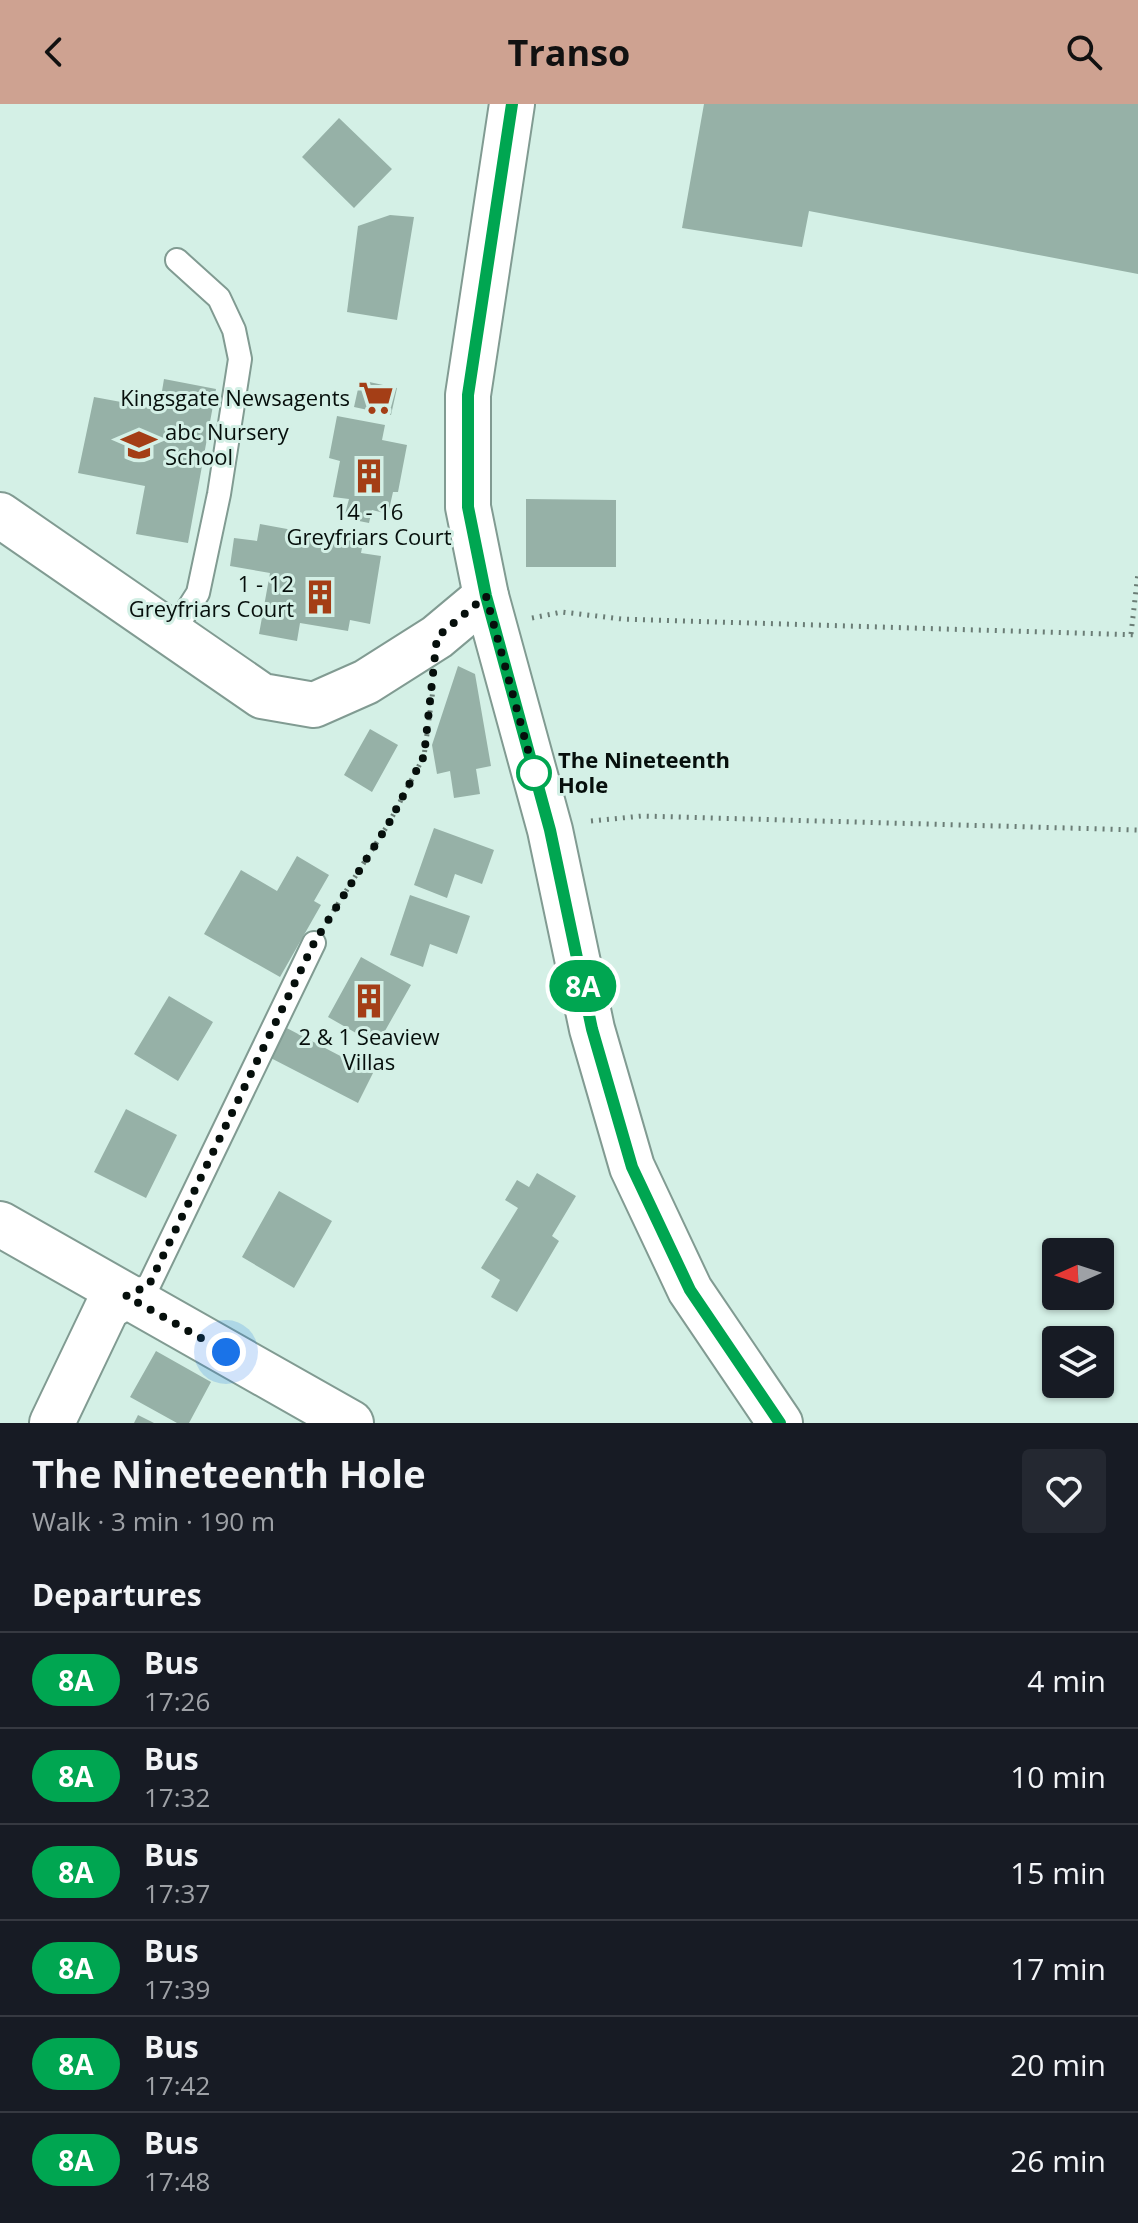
<!DOCTYPE html>
<html lang="en">
<head>
<meta charset="utf-8">
<style>
	body { margin:0; font-family:"Open Sans",sans-serif; background:#242831; color:#f1f3f6; height:100vh; display:flex; flex-direction:column; font-size:30px; white-space:nowrap }
	* { box-sizing:border-box; margin:0 }
	p { font-size:26px; color:#9ea1a6 }
	.icon { flex:none; width:44px; height:44px; fill:none; stroke:currentColor; stroke-width:2; stroke-linecap:round; stroke-linejoin:round }
	.map { position:relative; height:1319px; overflow:hidden }
	.panel { display:flex; flex-direction:column; background:#171b24; flex:1 }
	.panel>* { flex:none }
	.badge { padding:0 16px; border-radius:26px; font-size:28px; line-height:52px }
	.needle { width:52px; rotate:267deg }
	.tools { position:absolute; left:1042px; top:1134px; display:grid; gap:16px }
	.tools a { display:grid; place-items:center; width:72px; height:72px; border-radius:8px; background:#171b24; box-shadow:0 2px 6px #0004; font-size:40px }
	.you { position:absolute; width:40px; height:40px; margin:-20px; border:6px solid #fff; border-radius:50%; background:#1a73e8; box-shadow:0 0 0 12px #1a73e833 }
	.map>.badge { position:absolute; translate:-50% -50%; box-shadow:0 0 0 4px #fff }
	h2 { padding:0 32px; font-size:30px; line-height:72px }
	.round { display:grid; place-items:center; flex:none; width:84px; height:84px; border-radius:8px; background:#242831 }
	.overview { display:flex; align-items:center; justify-content:space-between; height:136px; padding:0 32px }
	h1 { font-size:38px; font-weight:700; line-height:60px }
	ul { padding:0; list-style:none }
	li { display:flex; align-items:center; gap:24px; height:96px; padding:0 32px; border-top:2px solid #363941 }
	li div { flex:1 }
	li b { display:block; font-size:30px }
	li em { font-style:normal }
	li .badge { min-width:88px; font-weight:700; text-align:center }
	header { display:flex; justify-content:space-between; align-items:center; height:104px; padding:0 32px; background:#cea291; color:#111; font-size:36px; font-weight:700 }
	.map>svg:first-child { display:block }
	.building { fill:#96b1a7 }
	.lines { fill:none; stroke-linecap:round; stroke-linejoin:round }
	.service-casing { stroke:#819b92; stroke-width:26 }
	.minor-casing { stroke:#819b92; stroke-width:48 }
	.tertiary-casing { stroke:#819b92; stroke-width:48 }
	.secondary-casing { stroke:#819b92; stroke-width:48 }
	.path { stroke:#6b7d76; stroke-width:5; stroke-dasharray:2 6; stroke-linecap:butt }
	.service { stroke:#fff; stroke-width:22 }
	.minor { stroke:#fff; stroke-width:44 }
	.tertiary { stroke:#fff; stroke-width:44 }
	.secondary { stroke:#fff; stroke-width:44 }
	.line-casing { stroke:#fff; stroke-width:18 }
	.line { stroke:#00a651; stroke-width:12 }
	.walk { stroke:#060f0c; stroke-width:8; stroke-dasharray:0 14.4 }
	.stop-dot { fill:#fff; stroke:#00a651; stroke-width:4 }
	.labels { text-anchor:middle; stroke-width:6; stroke-linejoin:round; paint-order:stroke }
	.poi-label { font-size:22px; fill:#060f0c; stroke:#d4f0e6; text-anchor:end }
	.stop-label { font-size:22px; font-weight:bold; fill:#060f0c; stroke:#d4f0e6; text-anchor:start }
</style>
</head>
<body>
<header><svg class="icon" aria-label="back" viewBox="0 0 24 24"><path d="M15 5l-7 7 7 7"/></svg>Transo<svg class="icon" aria-label="search" viewBox="0 0 24 24"><circle cx="10" cy="10" r="6"/><path d="M15 15l6 6"/></svg></header>
<div class="map">
<svg width="1138" height="1319" viewBox="0 0 1138 1319">
	<rect width="100%" height="100%" fill="#d4f0e6"/>
	<path class="building" d="M 704,0 L 1138,0 L 1138,170 L 809,107 L 802,143 L 682,124 Z
		M 339,14 L 392,65 L 354,104 L 302,53 Z
		M 390,111 L 414,113 L 397,216 L 347,208 L 358,122 Z
		M 164,275 L 216,285 L 188,439 L 136,430 L 145,382 L 78,369 L 94,293 L 159,305 Z
		M 360,276 L 397,284 L 391,311 L 354,303 Z
		M 337,312 L 385,321 L 382,336 L 407,341 L 398,388 L 393,388 L 388,410 L 372,406 L 369,419 L 344,414 L 349,395 L 333,393 L 340,357 L 329,354 Z
		M 526,395 L 616,396 L 616,463 L 526,463 Z
		M 260,420 L 363,439 L 361,449 L 381,452 L 370,520 L 350,516 L 348,527 L 300,519 L 297,537 L 259,530 L 270,469 L 230,462 L 234,434 L 257,437 Z
		M 458,562 L 475,570 L 491,662 L 476,665 L 480,690 L 454,694 L 450,667 L 437,670 L 432,641 Z
		M 370,625 L 398,641 L 372,688 L 344,671 Z
		M 434,724 L 494,746 L 482,780 L 455,770 L 447,794 L 414,781 Z
		M 297,752 L 329,771 L 314,797 L 321,801 L 280,873 L 204,830 L 241,766 L 277,787 Z
		M 410,791 L 470,812 L 457,850 L 430,840 L 423,863 L 390,851 Z
		M 361,853 L 411,881 L 377,941 L 328,913 Z
		M 169,892 L 213,918 L 178,977 L 134,950 Z
		M 279,920 L 373,969 L 358,999 L 263,950 Z
		M 126,1005 L 177,1031 L 146,1094 L 94,1068 Z
		M 537,1069 L 576,1092 L 552,1132 L 559,1137 L 517,1208 L 491,1193 L 500,1176 L 481,1164 L 518,1104 L 505,1096 L 517,1076 L 529,1083 Z
		M 279,1087 L 332,1117 L 294,1184 L 242,1153 Z
		M 156,1247 L 211,1278 L 189,1319 L 177,1319 L 130,1293 Z
		M 138,1311 L 154,1319 L 134,1319 Z"/>
	<g class="lines">
		<g class="service-casing">
			<path id="service" d="M 172,530 L 198,489 L 219,390 L 240,255 L 234,226 L 219,194 L 177,156
				M 126,1192 L 149,1181 L 314,839"/>
		</g>
		<g class="minor-casing">
			<path id="minor" d="M 0,411 L 262,592 L 314,601 L 366,578 L 437,533 L 486,492
				M 52,1319 L 107,1204 L 126,1192"/>
		</g>
		<g class="tertiary-casing">
			<path id="tertiary" d="M 0,1120 L 351,1319"/>
		</g>
		<g class="secondary-casing">
			<path id="secondary" d="M 512,0 L 468,291 L 468,403 L 486,492 L 550,726 L 592,925 L 632,1063 L 690,1186 L 780,1319"/>
		</g>
		<path class="path" d="M 532,514 L 562,508 L 622,515 L 1138,531
			M 1131,530 L 1138,469
			M 591,717 L 642,712 L 1138,726
			M 329,814 L 389,719 L 424,652 L 433,586"/>
		<use href="#service" class="service"/>
		<use href="#minor" class="minor"/>
		<use href="#tertiary" class="tertiary"/>
		<use href="#secondary" class="secondary"/>
	</g>
	<g class="lines">
		<g class="line-casing">
			<path id="line" d="M 512,0 L 468,291 L 468,403 L 486,492 L 550,726 L 592,925 L 632,1063 L 690,1186 L 780,1319"/>
		</g>
		<use href="#line" class="line"/>
		<path class="walk" d="M 226,1248 L 126,1192 L 149,1181 L 314,839 L 389,719 L 424,652 L 437,533 L 486,492 L 535,672 L 534,669"/>
	</g>
	<defs>
		<g id="supermarket-bare" transform="scale(2.76)"><path d="M-6-5.5h2.5l.6 2H6L4.5 2H-2.5L-4.4-4H-6ZM-1.5 3.2a1.3 1.3 0 1 0 .1 0ZM3 3.2a1.3 1.3 0 1 0 .1 0Z" fill="#a43e16" stroke="#d4f0e6" stroke-width="2.5" paint-order="stroke"/></g>
		<g id="school-bare" transform="scale(2.76)"><path d="M0-5L7-2L0 1L-7-2ZM-4 1L0 2.5L4 1V4Q0 6-4 4Z" fill="#a43e16" stroke="#d4f0e6" stroke-width="2.5" paint-order="stroke"/></g>
		<g id="building-bare" transform="scale(2.76)"><path d="M-4-6H4V6H1V3H-1V6H-4ZM-2.5-4.3h1.7v1.8h-1.7ZM.8-4.3h1.7v1.8H.8ZM-2.5-1h1.7V.8h-1.7ZM.8-1h1.7V.8H.8Z" fill="#a43e16" stroke="#d4f0e6" stroke-width="2.5" paint-order="stroke"/></g>
	</defs>
	<g fill-rule="evenodd">
		<use href="#supermarket-bare" x="376" y="294"/>
		<use href="#school-bare" x="139" y="341"/>
		<use href="#building-bare" x="369" y="372"/>
		<use href="#building-bare" x="320" y="493"/>
		<use href="#building-bare" x="369" y="897"/>
	</g>
	<circle class="stop-dot" cx="534" cy="669" r="16"/>
	<g class="labels">
		<g class="poi-label">
			<text x="350" y="302">Kingsgate Newsagents</text>
			<text x="165" y="336" text-anchor="start">abc Nursery<tspan x="165" dy="25">School</tspan></text>
			<text x="369" y="416" text-anchor="middle">14 - 16<tspan x="369" dy="25">Greyfriars Court</tspan></text>
			<text x="294" y="488">1 - 12<tspan x="294" dy="25">Greyfriars Court</tspan></text>
			<text x="369" y="941" text-anchor="middle">2 &amp; 1 Seaview<tspan x="369" dy="25">Villas</tspan></text>
		</g>
		<g class="stop-label">
			<text x="558" y="664">The Nineteenth<tspan x="558" dy="25">Hole</tspan></text>
		</g>
	</g>
</svg>
<div class="tools">
<a><svg class="needle" viewBox="-14 -14 28 28"><path d="M0-13l5 13h-10z" fill="#e53935"/><path d="M0 13l5-13h-10z" fill="#9ea1a6"/></svg></a>
<a><svg class="icon" aria-label="layers" viewBox="0 0 24 24"><path d="M12 4l9 5-9 5-9-5zM3 14l9 5 9-5"/></svg></a>
</div>
<div class="you" style="left:226px;top:1248px"></div>
<b class="badge" style="left:583px;top:882px;background:#00a651;color:#fff">8A</b>
</div>
<section class="panel">
<div class="overview"><div><h1>The Nineteenth Hole</h1><p>Walk · 3 min · 190 m</p></div><a class="round"><svg class="icon" aria-label="heart" viewBox="0 0 24 24"><path d="M12 20l-8-8c-3-5 5-10 8-4 3-6 11-1 8 4z"/></svg></a></div>
<h2>Departures</h2>
<ul>
<li><span class="badge" style="background:#00a651;color:#fff">8A</span><div><b>Bus</b><p>17:26</p></div><em>4 min</em></li>
<li><span class="badge" style="background:#00a651;color:#fff">8A</span><div><b>Bus</b><p>17:32</p></div><em>10 min</em></li>
<li><span class="badge" style="background:#00a651;color:#fff">8A</span><div><b>Bus</b><p>17:37</p></div><em>15 min</em></li>
<li><span class="badge" style="background:#00a651;color:#fff">8A</span><div><b>Bus</b><p>17:39</p></div><em>17 min</em></li>
<li><span class="badge" style="background:#00a651;color:#fff">8A</span><div><b>Bus</b><p>17:42</p></div><em>20 min</em></li>
<li><span class="badge" style="background:#00a651;color:#fff">8A</span><div><b>Bus</b><p>17:48</p></div><em>26 min</em></li>
</ul>
</section>
</body>
</html>
